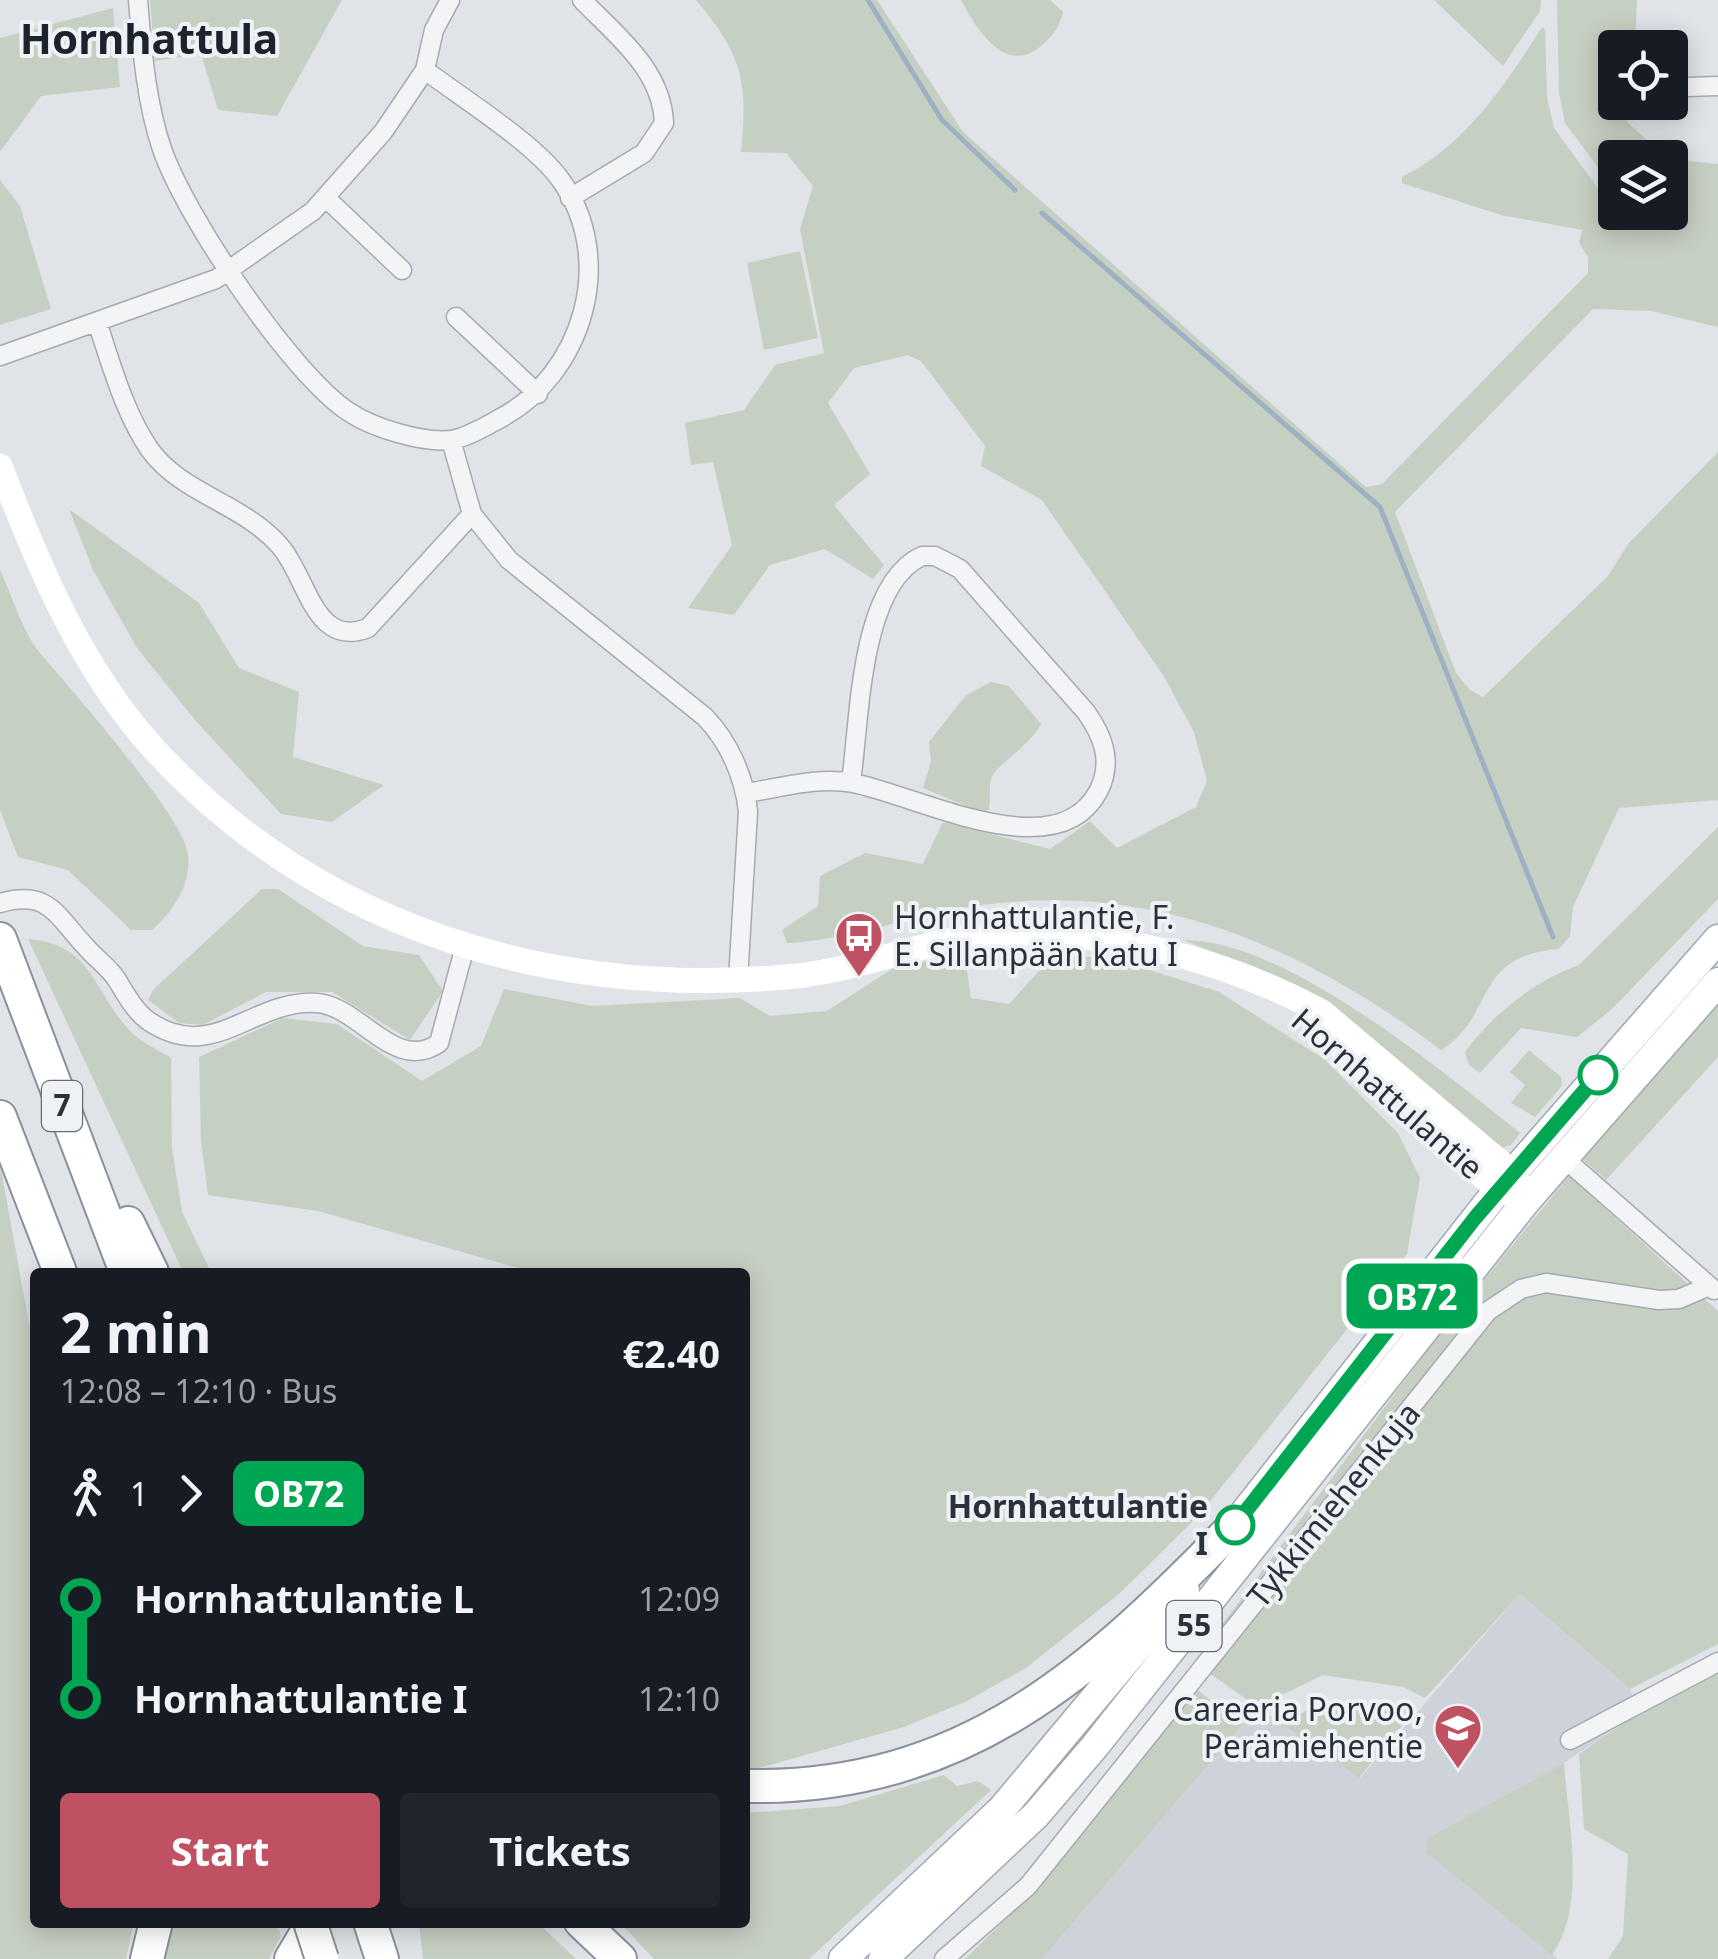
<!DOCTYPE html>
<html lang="en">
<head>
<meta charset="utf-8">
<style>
	body { margin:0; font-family:"Noto Sans",sans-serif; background:#20242c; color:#f1f3f6; height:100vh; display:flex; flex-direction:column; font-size:38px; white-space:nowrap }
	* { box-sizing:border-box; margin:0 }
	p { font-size:32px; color:#9ea1a6 }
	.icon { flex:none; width:55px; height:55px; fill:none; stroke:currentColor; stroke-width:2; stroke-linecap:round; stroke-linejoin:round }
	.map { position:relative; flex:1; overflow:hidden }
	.panel { position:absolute; left:30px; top:1268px; width:720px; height:660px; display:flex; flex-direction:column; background:#171b24; border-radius:10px; box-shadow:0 5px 25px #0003 }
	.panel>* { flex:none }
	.badge { padding:0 20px; border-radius:15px; font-size:35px; line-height:65px }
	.controls { position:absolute; left:1598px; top:30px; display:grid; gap:20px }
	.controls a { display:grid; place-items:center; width:90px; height:90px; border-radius:10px; background:#171b24; box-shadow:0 5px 25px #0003; font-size:50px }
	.map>.badge { position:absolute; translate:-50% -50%; box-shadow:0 0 0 5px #fff }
	.legs { display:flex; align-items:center; gap:15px; height:110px; padding:0 30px; font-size:32px }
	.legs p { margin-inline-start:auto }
	.head { display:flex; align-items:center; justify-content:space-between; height:170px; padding:0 30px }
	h1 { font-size:55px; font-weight:700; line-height:75px }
	.button { display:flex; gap:20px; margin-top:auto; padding:20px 30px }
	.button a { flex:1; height:115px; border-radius:10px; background:#c05163; color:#fff; font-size:40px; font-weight:700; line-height:115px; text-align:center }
	.button a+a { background:#20242c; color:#f1f3f6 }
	ul { padding:0 30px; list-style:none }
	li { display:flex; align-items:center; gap:35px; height:100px; font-size:38px }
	li i { display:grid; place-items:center; width:15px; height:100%; margin:0 12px; background:currentColor }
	li i::after { content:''; width:25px; height:25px; margin:-12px; border:8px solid; border-radius:50%; background:#171b24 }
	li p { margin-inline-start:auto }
	li:first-child i { background:linear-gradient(#0000 50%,currentColor 0) }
	li:last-child i { background:linear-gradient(currentColor 50%,#0000 0) }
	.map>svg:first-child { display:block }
	.built { fill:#ced2d9 }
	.green { fill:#c6d0c2 }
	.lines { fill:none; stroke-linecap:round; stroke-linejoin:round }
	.stream { stroke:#9eb1c4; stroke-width:5 }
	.street-casing { stroke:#a6aab1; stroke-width:21 }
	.primary-casing { stroke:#a0a8b2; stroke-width:31 }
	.highway-casing { stroke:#89919c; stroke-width:36 }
	.street { stroke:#f2f4f6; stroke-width:18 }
	.secondary { stroke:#fff; stroke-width:25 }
	.primary { stroke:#fff; stroke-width:28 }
	.highway { stroke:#fff; stroke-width:32 }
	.highway-bridge-casing { stroke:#89919c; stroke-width:36; stroke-linecap:butt }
	.highway-bridge { stroke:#fff; stroke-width:32 }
	.line-1-casing { stroke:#fff; stroke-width:22 }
	.line-1 { stroke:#00a651; stroke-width:15 }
	.stop-1-dot { fill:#fff; stroke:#00a651; stroke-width:5 }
	.labels { text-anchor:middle; stroke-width:8; stroke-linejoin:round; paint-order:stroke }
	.shield { fill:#eff2f5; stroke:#656b74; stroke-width:2.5 }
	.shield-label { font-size:30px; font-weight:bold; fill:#2a313d }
	.poi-label { font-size:32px; fill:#2a313d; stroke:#eff2f5; text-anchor:start }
	.street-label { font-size:32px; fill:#2a313d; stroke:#eff2f5 }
	.stop-label { font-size:32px; font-weight:bold; fill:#2a313d; stroke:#eff2f5; text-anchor:end }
	.district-label { font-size:42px; font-weight:bold; fill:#1c232e; stroke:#eff2f5 }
</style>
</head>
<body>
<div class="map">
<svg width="1718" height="1959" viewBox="0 0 1718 1959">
	<rect width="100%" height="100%" fill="#e0e3e7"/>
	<path class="built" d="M 1520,1594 L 1630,1689 L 1639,1712 L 1564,1763 L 1427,1840 L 1558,1959 L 1042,1959 L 1257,1707 L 1360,1778 Z"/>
	<path class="green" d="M 150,0 L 342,0 L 277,116 L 218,110 L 201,54 L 155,61 Z
		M 696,0 L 877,0 L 963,132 L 1366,487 L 1382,484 L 1588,273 L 1588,257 L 1579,243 L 1582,230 L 1501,215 L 1402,183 L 1402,177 C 1465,146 1505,85 1542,27 L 1545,29 L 1547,97 L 1554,128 L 1615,212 L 1670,212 L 1670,159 L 1718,164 L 1718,327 L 1651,311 L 1593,309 L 1395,512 L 1456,673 L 1470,690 L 1483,697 L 1608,576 L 1628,544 L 1718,452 L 1718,800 L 1619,808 L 1573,907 L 1570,936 L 1559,949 C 1471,956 1497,1016 1441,1050 C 1303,947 1157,882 981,905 C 915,913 853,940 787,943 L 782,930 L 818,906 L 820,876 L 865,853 L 923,864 L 943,822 L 1050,849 L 1090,821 L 1117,848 L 1196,807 L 1207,781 L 1194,732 L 1163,675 L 1042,500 L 981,466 L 985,446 L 921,361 L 908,355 L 854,368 L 828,403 L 870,474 L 834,505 L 884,565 L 873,579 L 825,549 L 770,565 L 734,615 L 688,608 L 732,545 L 713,462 L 691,465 L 685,423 L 744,410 L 775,365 L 824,353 L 800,229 L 813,186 L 786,153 L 741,152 C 748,81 743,56 696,0 Z
		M 961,0 L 1050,0 L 1063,12 C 1060,26 1053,36 1042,45 C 1007,77 977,31 961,0 Z
		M 1434,0 L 1541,0 L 1540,11 L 1503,66 Z
		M 1557,0 L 1637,0 L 1635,47 L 1615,48 L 1615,102 L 1629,103 L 1627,122 L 1666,157 L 1615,158 L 1615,190 L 1565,123 L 1559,93 Z
		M 113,8 L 120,87 L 41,96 L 0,152 L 0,38 Z
		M 0,180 L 20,206 L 51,309 L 0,325 Z
		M 800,251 L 818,338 L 764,350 L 747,263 Z
		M 69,509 L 199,603 L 239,668 L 299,692 L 293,757 L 384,785 L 332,822 L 281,814 L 195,720 L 137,648 L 93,570 Z
		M 0,570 C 12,595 22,631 40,653 C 70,688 179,812 187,850 C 194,881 174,911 152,930 L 131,930 L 68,870 L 18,857 L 0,810 Z
		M 991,682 L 1009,686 L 1041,724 C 1028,748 996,765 992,777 C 988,786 991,798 989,809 L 983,813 L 923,788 L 931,761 L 929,742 L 966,695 Z
		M 1718,827 L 1718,899 L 1612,1009 L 1577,1037 L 1521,1028 L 1480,1073 L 1469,1065 L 1465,1052 C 1493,1014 1534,981 1579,965 Z
		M 262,889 L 278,889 L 363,946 L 419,955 L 443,991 L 410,1040 L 332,992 L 266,992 L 203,1025 L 179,1023 L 148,1000 L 153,990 Z
		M 28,939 C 94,944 93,993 132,1033 C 142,1043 159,1050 171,1058 L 172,1148 L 182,1212 L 211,1272 L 183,1272 Z
		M 1184,940 C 1286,940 1441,1070 1520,1133 L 1511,1145 L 1500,1148 L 1276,978 Z
		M 948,956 L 966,964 L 971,998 L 1009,1004 L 1039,971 L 1067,957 L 1109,957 L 1219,992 L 1324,1059 L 1398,1133 L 1420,1178 L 1407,1254 L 1199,1515 L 1120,1593 L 1026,1668 L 967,1701 L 904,1727 L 745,1772 L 745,1272 L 532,1272 L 318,1211 L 208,1195 L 201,1140 L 199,1057 L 283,1018 L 337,1024 L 422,1081 L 481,1046 L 504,989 L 592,1006 L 740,998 L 770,1016 L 827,1011 L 892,969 Z
		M 1718,1005 L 1718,1057 L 1606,1180 L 1581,1158 Z
		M 1529,1050 L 1561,1077 L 1562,1086 L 1535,1117 L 1511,1103 L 1525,1085 L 1510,1072 Z
		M 0,1164 L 35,1357 L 35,1922 L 134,1923 L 126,1959 L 0,1959 Z
		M 1569,1176 L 1718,1311 L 1718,1644 L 1630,1689 L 1520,1594 L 1425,1698 L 1403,1687 L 1323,1675 L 1257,1707 L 1194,1662 L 1435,1340 Z
		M 1718,1673 L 1718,1959 L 1608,1959 L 1623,1936 L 1628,1854 L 1584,1829 L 1579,1754 L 1639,1712 Z
		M 1194,1687 L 1242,1725 L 1042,1959 L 965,1959 L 1024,1901 Z
		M 1395,1704 L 1415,1710 L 1359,1778 L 1279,1722 L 1321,1705 Z
		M 1564,1763 C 1568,1821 1587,1906 1552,1955 L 1426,1852 L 1427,1839 Z
		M 944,1775 L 957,1786 L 978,1781 L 991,1790 L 809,1959 L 654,1959 L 620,1923 L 745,1922 L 745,1813 L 840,1806 Z
		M 167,1923 L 276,1923 L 281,1936 L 269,1959 L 160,1959 Z
		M 419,1923 L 538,1923 L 576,1959 L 423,1959 Z"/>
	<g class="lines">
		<path class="stream" d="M 868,0 L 942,120 L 1015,190
			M 1042,213 L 1380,507 L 1553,937"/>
		<g class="street-casing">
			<path id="street" d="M 138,0 C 142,49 146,102 162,149 C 185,216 291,374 349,412 C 373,428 422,443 451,440 C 466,438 486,426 499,419 C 583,375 618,259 560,179 C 534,143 462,98 425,70
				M 1687,87 L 1718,86
				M 326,198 L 402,270
				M 570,198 L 644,153 L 664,123 C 662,70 617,36 582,0
				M 456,317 L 538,394
				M 97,322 C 112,366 124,412 150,450 C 182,494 244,504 280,546 C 308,578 314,649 368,628 L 472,514
				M 0,356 L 216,279 L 313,211 L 383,132 L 425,70 L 434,30 L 450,0
				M 451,440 L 472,514 L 509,560 L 705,717 C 729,742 744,776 748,811 L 738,980
				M 746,793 C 779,788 820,776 853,783 C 919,796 1058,871 1099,790 C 1113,761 1103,736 1086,712 L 960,569 L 935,556 L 922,556 C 859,585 860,721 851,782
				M 0,903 C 50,889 56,916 86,947 C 96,959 109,967 117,980 C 127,996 135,1012 150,1022 C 214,1064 252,999 317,1003 C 360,1006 395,1074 439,1043 L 465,946
				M 1573,1166 L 1714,1290
				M 1570,1740 L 1718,1662
				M 944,1959 L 1028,1886 L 1488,1311 L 1521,1289 L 1546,1283 L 1659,1300 L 1679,1299 L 1709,1286"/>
		</g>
		<g class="primary-casing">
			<path id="primary" d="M 1223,1540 L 1498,1190 L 1718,939
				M 843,1959 L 1002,1809 L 1185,1590
				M 883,1959 L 1036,1815 L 1095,1746 L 1527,1200 L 1718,982"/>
		</g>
		<g class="highway-casing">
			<path id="highway" d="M 0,939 L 126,1272
				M 0,1117 L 60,1272
				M 128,1223 L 152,1272
				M 745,1786 C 964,1790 1092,1672 1235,1525
				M 370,1922 L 382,1959
				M 581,1922 L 620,1959
				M 147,1959 L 156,1922
				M 291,1959 L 313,1922"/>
		</g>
		<use href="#street" class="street"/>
		<path class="secondary" d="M 0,466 C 38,565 81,669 154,749 C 318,928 548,997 786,977 C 852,972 914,944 979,936 C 1091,923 1225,959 1322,1012 L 1513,1173 L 1527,1200
			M 1320,1029 L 1498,1190 L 1516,1196"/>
		<use href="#primary" class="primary"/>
		<use href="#highway" class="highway"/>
		<g class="highway-bridge-casing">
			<path id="highway-bridge" d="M 310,1922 L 322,1959"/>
		</g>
		<use href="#highway-bridge" class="highway-bridge"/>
	</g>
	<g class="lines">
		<g class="line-1-casing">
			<path id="line-1" d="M 1235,1525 L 1475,1218 L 1598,1075"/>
		</g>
		<use href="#line-1" class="line-1"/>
	</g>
	<defs>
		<g id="bus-pin" transform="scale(2.5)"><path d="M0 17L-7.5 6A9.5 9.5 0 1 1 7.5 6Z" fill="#c05163" stroke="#eff2f5"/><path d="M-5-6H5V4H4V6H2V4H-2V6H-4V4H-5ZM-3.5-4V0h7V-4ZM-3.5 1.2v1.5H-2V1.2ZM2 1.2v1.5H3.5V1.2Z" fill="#fff"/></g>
		<g id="school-pin" transform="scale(2.5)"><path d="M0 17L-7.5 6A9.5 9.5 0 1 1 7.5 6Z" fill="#c05163" stroke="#eff2f5"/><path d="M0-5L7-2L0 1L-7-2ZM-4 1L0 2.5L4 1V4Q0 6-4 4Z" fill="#fff"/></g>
	</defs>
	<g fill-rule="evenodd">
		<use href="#bus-pin" x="859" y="936"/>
		<use href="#school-pin" x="1458" y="1728"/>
	</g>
	<g class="stop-1-dot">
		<circle cx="1598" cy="1075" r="18"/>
		<circle cx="1235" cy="1525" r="18"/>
	</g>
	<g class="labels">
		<g class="shield">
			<rect x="42" y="1081" width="40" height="50" rx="8"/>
			<rect x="1166.5" y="1601" width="55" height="50" rx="8"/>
		</g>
		<g class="shield-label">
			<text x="62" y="1116">7</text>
			<text x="1194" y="1636">55</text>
		</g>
		<g class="poi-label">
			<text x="894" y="929">Hornhattulantie, F.<tspan x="894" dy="37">E. Sillanpään katu I</tspan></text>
			<text x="1423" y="1721" text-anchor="end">Careeria Porvoo,<tspan x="1423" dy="37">Perämiehentie</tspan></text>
		</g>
		<g class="street-label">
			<text transform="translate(1387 1094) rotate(41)" y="11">Hornhattulantie</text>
			<text transform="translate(1334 1505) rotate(-51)" y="11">Tykkimiehenkuja</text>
		</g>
		<g class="stop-label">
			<text x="1208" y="1518">Hornhattulantie<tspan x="1208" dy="37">I</tspan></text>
		</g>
		<g class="district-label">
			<text x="149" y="54">Hornhattula</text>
		</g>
	</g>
</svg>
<div class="controls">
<a><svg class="icon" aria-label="locate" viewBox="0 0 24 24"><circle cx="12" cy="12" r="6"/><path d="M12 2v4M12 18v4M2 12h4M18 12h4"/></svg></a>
<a><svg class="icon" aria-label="layers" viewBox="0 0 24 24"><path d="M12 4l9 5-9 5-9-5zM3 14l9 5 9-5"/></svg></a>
</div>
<b class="badge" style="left:1412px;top:1296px;background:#00a651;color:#fff">OB72</b>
<section class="panel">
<div class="head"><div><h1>2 min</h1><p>12:08 – 12:10 · Bus</p></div><b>€2.40</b></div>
<div class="legs"><svg class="icon" aria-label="walk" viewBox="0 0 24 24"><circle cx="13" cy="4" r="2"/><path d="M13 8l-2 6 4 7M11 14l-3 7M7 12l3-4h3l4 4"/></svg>1<svg class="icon" aria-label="forward" viewBox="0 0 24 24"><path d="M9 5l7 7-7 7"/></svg><b class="badge" style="background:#00a651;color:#fff">OB72</b></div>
<ul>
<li><i style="color:#00a651"></i><b>Hornhattulantie L</b><p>12:09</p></li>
<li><i style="color:#00a651"></i><b>Hornhattulantie I</b><p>12:10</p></li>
</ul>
<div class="button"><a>Start</a><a>Tickets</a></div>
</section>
</div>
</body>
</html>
